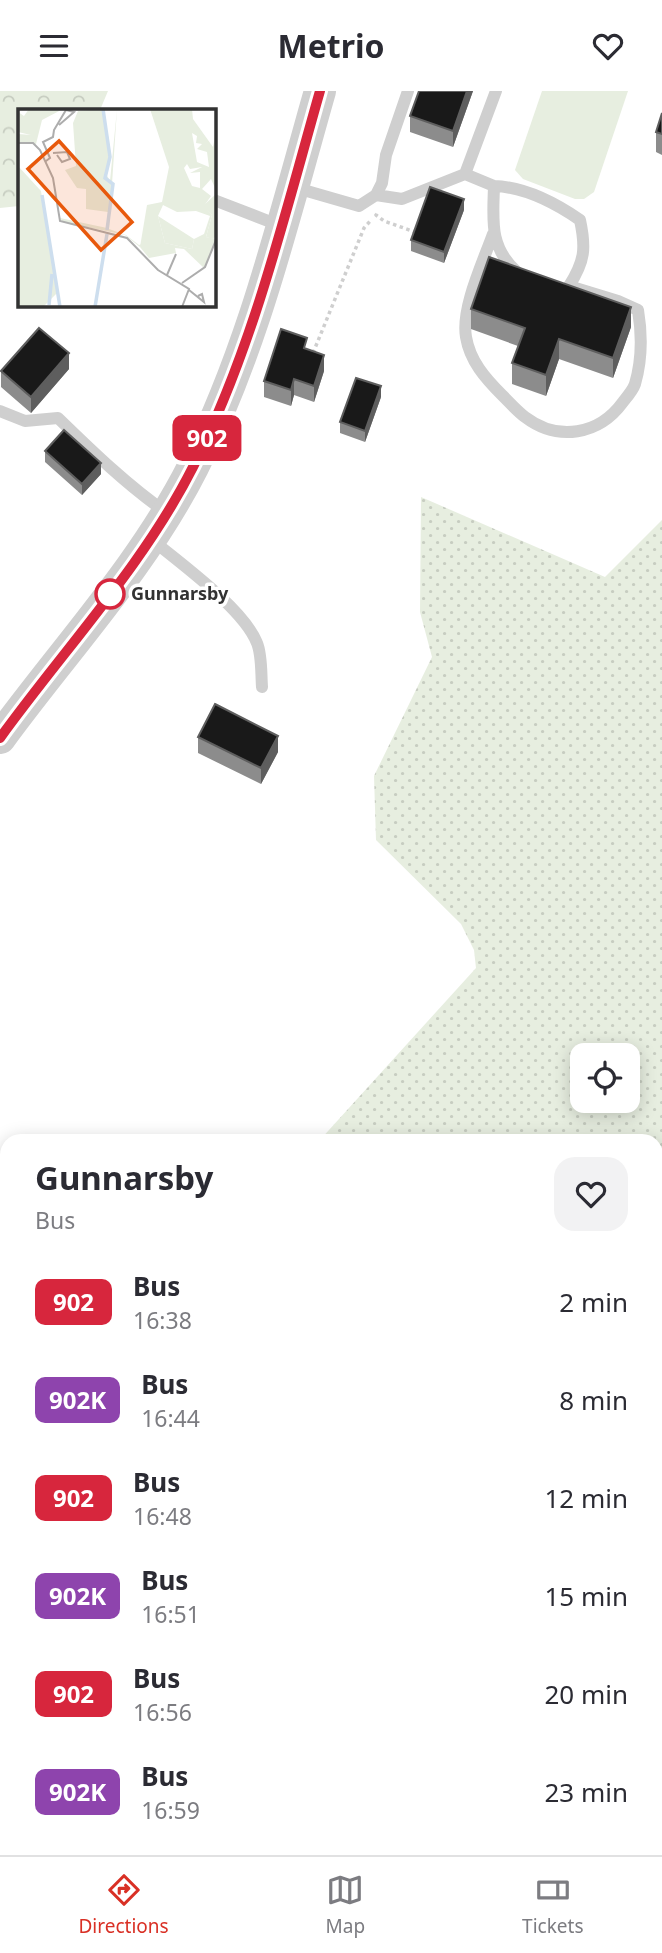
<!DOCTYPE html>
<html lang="en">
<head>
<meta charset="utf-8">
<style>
	body { margin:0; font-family:"Noto Sans",sans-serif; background:#f2f2f3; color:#2b2b33; height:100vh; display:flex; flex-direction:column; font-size:26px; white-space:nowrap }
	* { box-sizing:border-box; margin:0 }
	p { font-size:23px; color:#7c7c81 }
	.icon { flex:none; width:38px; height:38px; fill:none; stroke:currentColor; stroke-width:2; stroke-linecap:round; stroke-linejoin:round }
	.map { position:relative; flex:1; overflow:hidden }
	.drawer { position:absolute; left:0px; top:1043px; width:663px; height:721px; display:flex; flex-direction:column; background:#fff; border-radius:21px 21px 0 0; box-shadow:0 4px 18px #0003 }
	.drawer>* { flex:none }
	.badge { padding:0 14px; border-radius:10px; font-size:24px; line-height:46px }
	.fabs { position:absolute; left:570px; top:952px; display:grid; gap:14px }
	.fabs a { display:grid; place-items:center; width:70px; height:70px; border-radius:14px; background:#fff; box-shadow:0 4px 18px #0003; font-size:35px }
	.map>.badge { position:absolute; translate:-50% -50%; box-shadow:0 0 0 4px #fff }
	.round { display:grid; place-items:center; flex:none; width:74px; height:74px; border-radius:21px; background:#f2f2f3 }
	.summary { display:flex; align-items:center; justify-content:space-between; height:119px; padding:0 35px }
	h1 { font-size:33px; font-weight:700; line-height:52px }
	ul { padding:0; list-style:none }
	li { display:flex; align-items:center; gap:21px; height:98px; padding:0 35px }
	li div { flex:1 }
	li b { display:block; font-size:26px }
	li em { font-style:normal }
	li .badge { min-width:77px; font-weight:700; text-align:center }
	header { display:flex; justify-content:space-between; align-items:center; height:91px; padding:0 35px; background:#fff; font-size:32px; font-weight:700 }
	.menu { display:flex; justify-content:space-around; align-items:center; height:98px; border-top:2px solid #e1e1e2; background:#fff; font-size:19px; color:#7c7c81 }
	.menu a { display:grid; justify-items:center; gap:4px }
	.menu .current { color:#d93025 }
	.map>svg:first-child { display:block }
	.grass { fill:url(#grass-dots); fill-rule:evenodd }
	.forest { fill:url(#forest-crowns) }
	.green { fill:#e7eee0 }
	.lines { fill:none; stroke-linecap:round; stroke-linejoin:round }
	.stream { stroke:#cddeee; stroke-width:6 }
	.path { stroke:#cfcfcf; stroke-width:3.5; stroke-dasharray:3.5 3.5; stroke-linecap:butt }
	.service { stroke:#cfcfcf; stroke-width:12 }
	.tertiary { stroke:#cfcfcf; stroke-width:32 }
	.wall { fill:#8c8c8c }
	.shaded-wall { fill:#5e5e5e }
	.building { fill:#191919; stroke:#5e5e5e; stroke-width:2 }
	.line-casing { stroke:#fff; stroke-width:16 }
	.line { stroke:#d7263d; stroke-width:10 }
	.stop-dot { fill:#fff; stroke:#d7263d; stroke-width:3.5 }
	.labels { text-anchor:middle; stroke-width:7; stroke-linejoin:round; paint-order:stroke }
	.stop-label { font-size:18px; font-weight:bold; fill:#323232; stroke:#fff; text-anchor:start }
	.inset-river { fill:none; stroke:#cddeee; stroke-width:3.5 }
	.inset-road { fill:none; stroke:#adadad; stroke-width:2 }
	.view { fill:#e8590c; fill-opacity:0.15; stroke:#e8590c; stroke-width:3.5 }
	.inset-edge { fill:none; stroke:#323232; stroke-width:3.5 }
</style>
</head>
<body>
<header><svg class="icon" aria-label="menu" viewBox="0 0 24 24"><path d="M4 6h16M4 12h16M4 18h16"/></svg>Metrio<svg class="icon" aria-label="heart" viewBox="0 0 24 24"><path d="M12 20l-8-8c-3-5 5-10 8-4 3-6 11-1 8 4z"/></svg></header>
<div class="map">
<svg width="662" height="1764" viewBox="0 0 662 1764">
	<defs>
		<pattern id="grass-dots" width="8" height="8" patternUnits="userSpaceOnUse" patternTransform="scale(1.75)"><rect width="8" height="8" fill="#e7eee0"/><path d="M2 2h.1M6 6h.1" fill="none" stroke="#c7cdc1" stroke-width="1.8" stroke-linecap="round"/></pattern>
		<pattern id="forest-crowns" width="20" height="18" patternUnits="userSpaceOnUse" patternTransform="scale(1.75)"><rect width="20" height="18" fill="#e7eee0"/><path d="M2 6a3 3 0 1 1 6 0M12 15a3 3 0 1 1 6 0" fill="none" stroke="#c7cdc1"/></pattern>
	</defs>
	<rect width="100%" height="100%" fill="#fff"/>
	<path class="grass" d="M 421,406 L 605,486 L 662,429 L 662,1277 L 656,1282 L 656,1050 L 319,1050 L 476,877 L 474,859 L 461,833 L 376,749 L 374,685 L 432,566 L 420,521 ZM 583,964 L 628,964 L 628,1010 L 583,1010 Z"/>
	<path class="forest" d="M 0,0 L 108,0 L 100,19 L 19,19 L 19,115 L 0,117 Z"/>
	<path class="green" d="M 542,0 L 628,0 L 594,101 L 584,108 L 575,108 L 523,88 L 515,79 Z"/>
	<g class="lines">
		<path class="stream" d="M 656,1274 L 662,1269
			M 119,1764 L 128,1757"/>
		<path class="path" d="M 377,123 L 376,124 L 384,130 L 415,141
			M 313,262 L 364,137 L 372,128
			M 84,1764 L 93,1757"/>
		<path class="service" d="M 465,83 L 494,95 C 493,130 489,156 517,181
			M 494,95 C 525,96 554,111 580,129 C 586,157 585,170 569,195
			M 293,96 L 359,115 L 376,104 L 382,92 L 386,64 L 408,0
			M 376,104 L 402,108 L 465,83 L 496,0
			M 214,109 L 281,135
			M 493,143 C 483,171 461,217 466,246 C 470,270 485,287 502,304 C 509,311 517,320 525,326 C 558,351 599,344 623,311 C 627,306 633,299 635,293 C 642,269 642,243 638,219 L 618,210 L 569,195
			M 0,320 L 25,330 L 58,327 C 93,361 127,394 167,422
			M 151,448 C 180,472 244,518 257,552 C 262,564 261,582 262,596"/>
		<path class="tertiary" d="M 0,647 C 65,558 143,475 193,376 C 253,258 284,126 320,0
			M 0,1241 L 7,1249
			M 372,1757 L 378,1764"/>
	</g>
	<path class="wall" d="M 419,0 L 473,0 L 453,56 L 410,41 L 410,25 Z
		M 662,22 L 662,64 L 656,61 L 656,41 Z
		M 464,119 L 444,172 L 411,160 L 411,149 Z
		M 471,218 L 631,236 L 613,287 L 559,268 L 546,305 L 512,293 L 512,272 L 518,255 L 471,238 Z
		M 69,278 L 31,322 L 1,296 L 1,280 Z
		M 324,280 L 314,311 L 294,304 L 291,315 L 264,306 L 264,290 Z
		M 381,306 L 365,351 L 340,342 L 340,331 Z
		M 45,360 L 101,383 L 82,404 L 45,371 Z
		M 198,646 L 278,661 L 261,693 L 198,662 Z"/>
	<path class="shaded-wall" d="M 467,0 L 473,0 L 453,56 L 453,40 Z
		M 464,108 L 464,119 L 444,172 L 444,161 Z
		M 631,216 L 631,236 L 613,287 L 613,267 Z
		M 559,248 L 559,268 L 546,305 L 546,284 Z
		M 69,262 L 69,278 L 31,322 L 31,306 Z
		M 324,264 L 324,280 L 314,311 L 314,295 Z
		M 294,288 L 294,304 L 291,315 L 291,299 Z
		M 381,295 L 381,306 L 365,351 L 365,340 Z
		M 101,372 L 101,383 L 82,404 L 82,393 Z
		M 278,645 L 278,661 L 261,693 L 261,677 Z"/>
	<path class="building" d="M 419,0 L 467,0 L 453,40 L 410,25 Z
		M 662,22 L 662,43 L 656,41 Z
		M 430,96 L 464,108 L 444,161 L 411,149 Z
		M 489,166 L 631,216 L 613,267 L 559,248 L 546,284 L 512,272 L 525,237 L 471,218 Z
		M 39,237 L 69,262 L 31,306 L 1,280 Z
		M 281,238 L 307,247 L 304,257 L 324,264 L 314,295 L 294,288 L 291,299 L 264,290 Z
		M 356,287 L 381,295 L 365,340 L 340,331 Z
		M 64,339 L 101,372 L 82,393 L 45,360 Z
		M 215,613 L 278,645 L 261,677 L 198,646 Z"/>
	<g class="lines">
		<g class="line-casing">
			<path id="line" d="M 0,647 C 65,557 143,475 193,376 C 253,257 284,126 320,0"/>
		</g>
		<use href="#line" class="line"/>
	</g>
	<circle class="stop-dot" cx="110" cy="503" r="14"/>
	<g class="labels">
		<g class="stop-label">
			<text x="131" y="509">Gunnarsby</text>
		</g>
	</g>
	<g transform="translate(18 18)">
		<rect width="198" height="198" fill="#fff"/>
		<path d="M 86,0 L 93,46 L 88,65 L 92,72 L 99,0 L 91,120 L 108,126 L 121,136 L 124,135 L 122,138 L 107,126 L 45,113 L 42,109 L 89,119 L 90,103 L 68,100 L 68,80 L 59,79 L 47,61 L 58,57 L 55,14 L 60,2 ZM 0,57 L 23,82 L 39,184 L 25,198 L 0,198 ZM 198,85 L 198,127 L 195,130 L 188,128 L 194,106 L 185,97 ZM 140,107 L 176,130 L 174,140 L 147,134 Z" fill="#e7eee0"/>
		<path d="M 11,0 L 45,0 L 24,11 L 18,35 L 0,33 L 0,25 L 13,26 L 0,23 L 0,3 L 6,7 ZM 132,0 L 174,0 L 175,10 L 195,38 L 198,23 L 198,81 L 193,70 L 184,80 L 193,87 L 186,97 L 194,106 L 188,128 L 198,130 L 186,159 L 166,140 L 157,139 L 158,144 L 131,149 L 122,138 L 129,96 L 144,93 L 151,58 ZM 174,24 L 179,27 L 178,34 L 184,35 L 179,40 L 189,43 L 191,58 L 179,53 ZM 169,55 L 172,60 L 184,58 L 172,64 L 182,63 L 182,79 L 174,77 L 166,59 ZM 145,96 L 159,103 L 178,102 L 192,107 L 186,125 L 176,130 L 174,140 L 147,134 L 140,107 Z" fill="#e7eee0" fill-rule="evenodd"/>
		<path class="inset-river" d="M 85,0 L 92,48 L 87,69 L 95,75 L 89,121M 24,86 L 42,198M 31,196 L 34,165M 77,198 L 89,125"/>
		<path class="inset-road" d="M 0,34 L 15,34 L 22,41 L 35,69 L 42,112 L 109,129 L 140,161 L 171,180 L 164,198M 35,44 L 49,43 L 52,50 L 44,53 L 39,46M 28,52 L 32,49 L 25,33 L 35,28 L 36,21 L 48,1 L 56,3 L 41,16M 149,166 L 158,145M 164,174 L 187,158 L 198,131M 171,181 L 186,193 L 184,185 L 180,187"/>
		<path class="view" d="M 41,32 L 114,113 L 83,141 L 10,60 Z"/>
		<rect width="198" height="198" class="inset-edge"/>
	</g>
</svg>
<div class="fabs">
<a><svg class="icon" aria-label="locate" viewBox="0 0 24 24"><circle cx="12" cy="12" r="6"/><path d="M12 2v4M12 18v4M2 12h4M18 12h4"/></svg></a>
</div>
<b class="badge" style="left:207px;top:347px;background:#d7263d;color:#fff">902</b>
<section class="drawer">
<div class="summary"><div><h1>Gunnarsby</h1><p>Bus</p></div><a class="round"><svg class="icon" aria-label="heart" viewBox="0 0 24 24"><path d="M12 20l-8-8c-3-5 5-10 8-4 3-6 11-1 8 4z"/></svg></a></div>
<ul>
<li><span class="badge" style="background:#d7263d;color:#fff">902</span><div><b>Bus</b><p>16:38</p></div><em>2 min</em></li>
<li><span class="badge" style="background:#8e44ad;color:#fff">902K</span><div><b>Bus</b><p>16:44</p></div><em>8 min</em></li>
<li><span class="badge" style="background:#d7263d;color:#fff">902</span><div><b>Bus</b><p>16:48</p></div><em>12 min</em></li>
<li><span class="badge" style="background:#8e44ad;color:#fff">902K</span><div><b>Bus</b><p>16:51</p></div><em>15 min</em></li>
<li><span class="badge" style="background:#d7263d;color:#fff">902</span><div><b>Bus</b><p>16:56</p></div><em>20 min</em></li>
<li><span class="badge" style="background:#8e44ad;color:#fff">902K</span><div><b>Bus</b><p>16:59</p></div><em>23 min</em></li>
</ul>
</section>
</div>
<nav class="menu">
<a class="current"><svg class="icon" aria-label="directions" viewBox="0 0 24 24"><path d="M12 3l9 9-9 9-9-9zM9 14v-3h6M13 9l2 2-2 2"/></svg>Directions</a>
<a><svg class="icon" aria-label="map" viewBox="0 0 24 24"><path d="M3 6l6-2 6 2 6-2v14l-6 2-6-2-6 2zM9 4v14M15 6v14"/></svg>Map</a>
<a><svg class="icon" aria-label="tickets" viewBox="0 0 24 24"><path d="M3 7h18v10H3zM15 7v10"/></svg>Tickets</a>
</nav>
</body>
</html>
